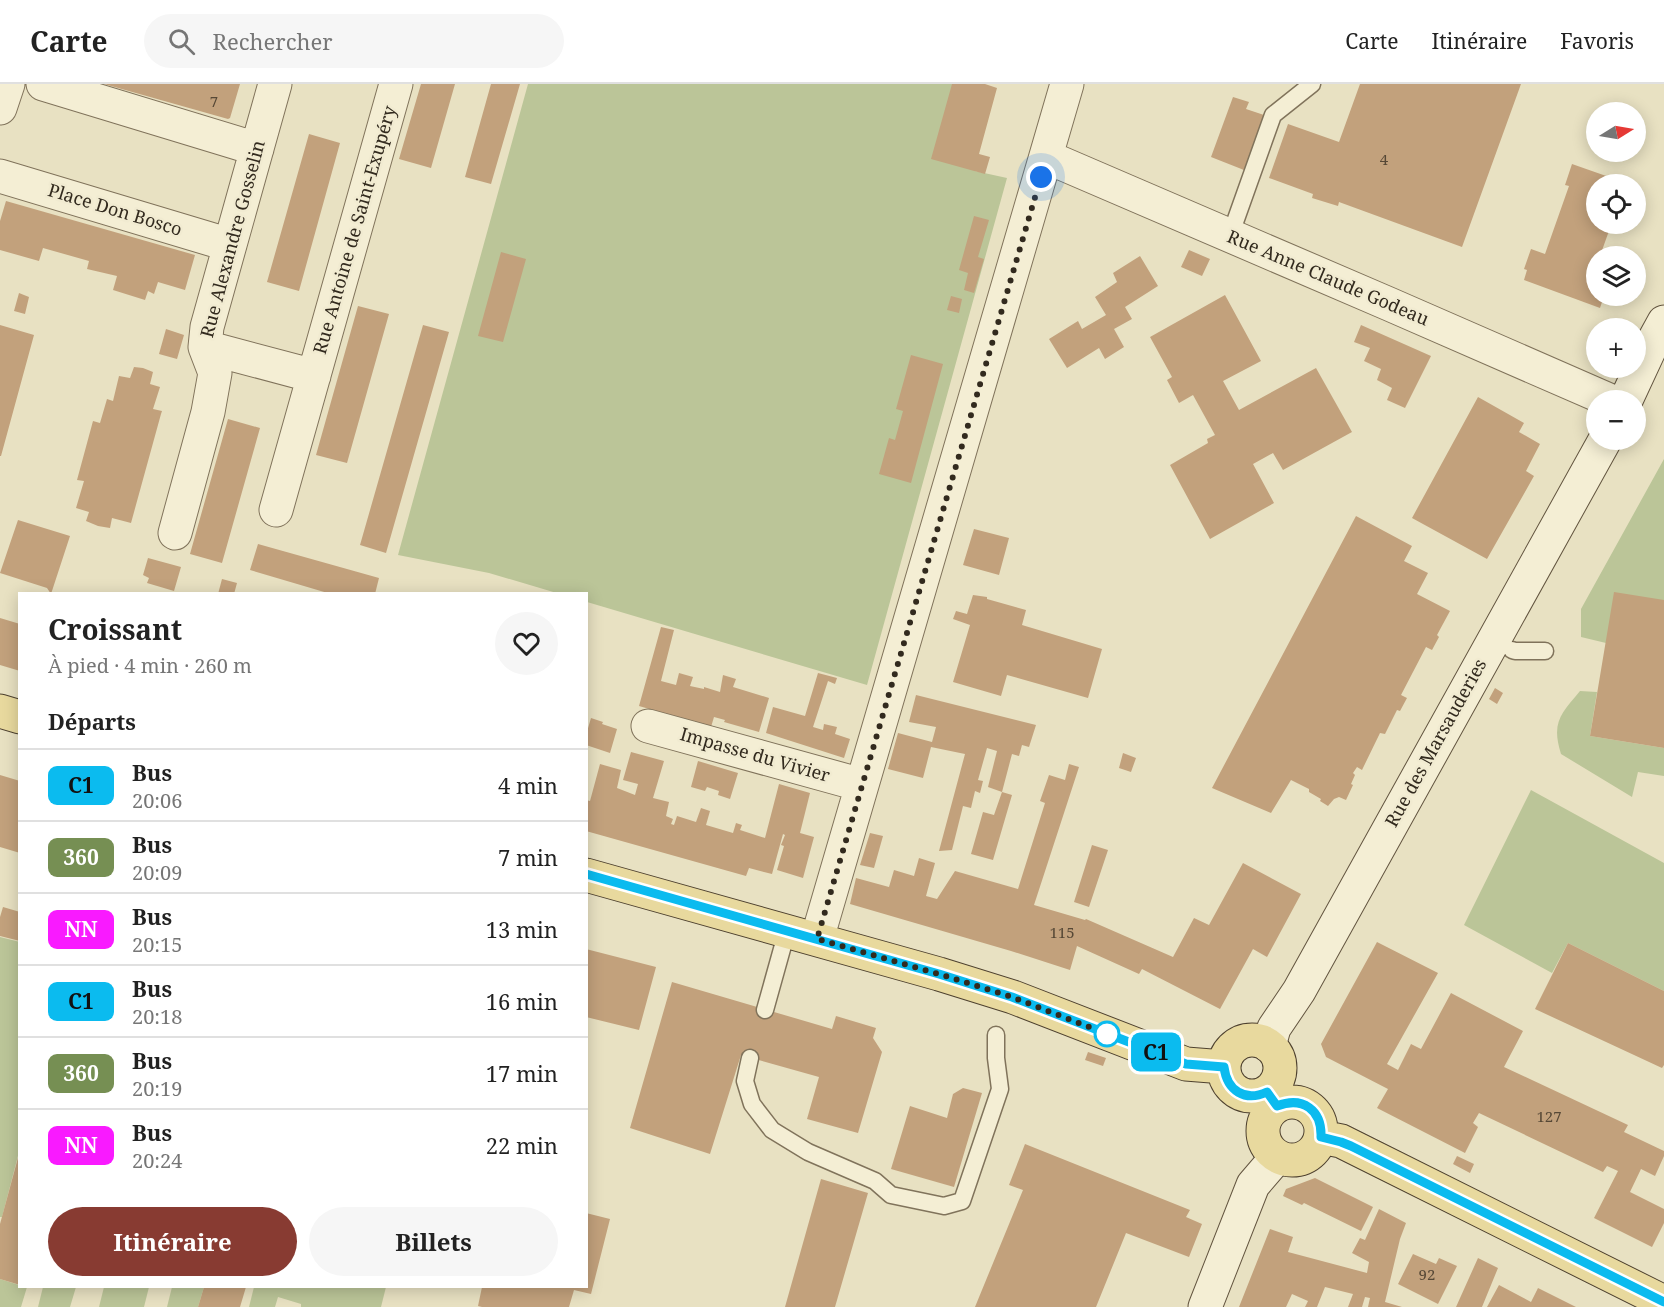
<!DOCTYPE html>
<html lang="fr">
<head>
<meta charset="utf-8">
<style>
	body { margin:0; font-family:"Noto Serif",serif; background:#f6f6f6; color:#222; height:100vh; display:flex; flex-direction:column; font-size:22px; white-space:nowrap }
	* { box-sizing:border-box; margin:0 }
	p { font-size:20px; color:#767676 }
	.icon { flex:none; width:33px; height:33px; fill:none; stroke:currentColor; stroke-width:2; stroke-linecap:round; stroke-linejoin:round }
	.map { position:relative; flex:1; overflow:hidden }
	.panel { position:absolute; left:18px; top:508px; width:570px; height:696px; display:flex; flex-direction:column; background:#fff; border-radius:0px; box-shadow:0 3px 15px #0003 }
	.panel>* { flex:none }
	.badge { padding:0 12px; border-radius:9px; font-size:21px; line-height:39px }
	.needle { width:39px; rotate:79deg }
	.tools { position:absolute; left:1586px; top:18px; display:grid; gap:12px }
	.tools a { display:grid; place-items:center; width:60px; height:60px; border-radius:50%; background:#fff; box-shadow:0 3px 15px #0003; font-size:30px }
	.you { position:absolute; width:30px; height:30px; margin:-15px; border:4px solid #fff; border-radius:50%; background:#1a73e8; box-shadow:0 0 0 9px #1a73e833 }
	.map>.badge { position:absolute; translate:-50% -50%; box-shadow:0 0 0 3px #fff }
	h2 { padding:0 30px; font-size:22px; line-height:54px }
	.round { display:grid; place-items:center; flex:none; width:63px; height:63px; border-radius:32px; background:#f6f6f6 }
	.headline { display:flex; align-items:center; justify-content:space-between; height:102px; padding:0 30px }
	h1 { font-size:28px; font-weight:700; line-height:45px }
	.action { display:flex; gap:12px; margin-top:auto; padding:12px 30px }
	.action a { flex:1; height:69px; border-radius:36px; background:#883b32; color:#fff; font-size:24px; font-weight:700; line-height:69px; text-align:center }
	.action a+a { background:#f6f6f6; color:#222 }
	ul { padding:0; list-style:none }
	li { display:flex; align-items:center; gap:18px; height:72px; padding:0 30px; border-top:2px solid #e0e0e0 }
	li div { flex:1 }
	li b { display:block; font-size:22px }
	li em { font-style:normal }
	li .badge { min-width:66px; font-weight:700; text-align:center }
	header { display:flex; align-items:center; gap:36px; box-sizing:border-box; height:84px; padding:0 30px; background:#fff; border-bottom:2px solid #e0e0e0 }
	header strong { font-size:28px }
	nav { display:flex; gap:33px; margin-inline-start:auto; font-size:21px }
	.search { width:420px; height:54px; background:#f6f6f6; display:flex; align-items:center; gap:15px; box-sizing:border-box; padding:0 21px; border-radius:33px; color:#767676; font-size:22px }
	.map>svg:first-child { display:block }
	.green { fill:#bbc598 }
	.building { fill:#c2a17c }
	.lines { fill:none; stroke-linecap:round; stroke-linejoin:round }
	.lane-casing { stroke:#80735b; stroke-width:19 }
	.street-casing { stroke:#80735b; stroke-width:35 }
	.secondary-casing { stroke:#62543f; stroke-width:35 }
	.primary-casing { stroke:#4e412f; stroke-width:35 }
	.lane { stroke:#f4eed4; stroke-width:16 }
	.street { stroke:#f4eed4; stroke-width:33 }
	.secondary { stroke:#f4eed4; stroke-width:33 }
	.primary { stroke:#e8d99e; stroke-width:33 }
	.line-casing { stroke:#fff; stroke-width:14 }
	.line { stroke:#0bbbef; stroke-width:9 }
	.walk { stroke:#322a1e; stroke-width:6; stroke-dasharray:0 10.8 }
	.stop-dot { fill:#fff; stroke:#0bbbef; stroke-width:3 }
	.labels { text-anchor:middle; stroke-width:5; stroke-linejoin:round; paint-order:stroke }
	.number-label { font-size:15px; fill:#564836 }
	.street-label { font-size:18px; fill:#322a1e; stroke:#f1ebd1 }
</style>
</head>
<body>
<header>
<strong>Carte</strong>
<div class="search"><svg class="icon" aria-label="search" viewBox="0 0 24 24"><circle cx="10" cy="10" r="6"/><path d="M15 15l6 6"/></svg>Rechercher</div>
<nav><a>Carte</a><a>Itinéraire</a><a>Favoris</a></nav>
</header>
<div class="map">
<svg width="1664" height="1223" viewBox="0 0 1664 1223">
	<rect width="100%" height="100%" fill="#e8e1c2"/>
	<path class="green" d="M 528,0 L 952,0 L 975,87 L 1007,94 L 867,601 L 587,518 L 586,510 L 560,510 L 489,489 L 398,471 Z
		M 1664,375 L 1664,516 L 1606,559 L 1581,553 L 1581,525 Z
		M 1580,607 L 1597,608 L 1590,652 L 1664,664 L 1664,692 L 1638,688 L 1632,713 L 1561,670 C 1551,638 1561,630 1580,607 Z
		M 1531,706 L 1664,779 L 1664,907 L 1568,859 L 1552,889 L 1464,841 Z
		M 0,853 L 20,858 L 19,1068 L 2,1133 L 0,1133 Z
		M 0,1195 L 19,1201 L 20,1203 L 27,1203 L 21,1223 L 0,1223 Z
		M 43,1203 L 76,1203 L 70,1223 L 38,1223 Z
		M 104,1203 L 149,1203 L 144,1223 L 99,1223 Z
		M 172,1203 L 204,1203 L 198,1223 L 167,1223 Z
		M 254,1203 L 386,1203 L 381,1223 L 301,1223 L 301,1220 L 278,1213 L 275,1223 L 249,1223 Z"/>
	<path class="building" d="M 104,0 L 240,0 L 230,34 L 228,35 Z
		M 421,0 L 455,0 L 431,84 L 399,75 Z
		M 491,0 L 520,0 L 491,100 L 465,93 Z
		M 952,0 L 985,0 L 997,4 L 979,70 L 990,73 L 985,90 L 931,75 Z
		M 1360,0 L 1521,0 L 1462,163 L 1339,118 L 1338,122 L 1312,114 L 1313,110 L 1269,94 L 1288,40 L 1339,58 Z
		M 1233,13 L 1249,18 L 1246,25 L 1264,31 L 1244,86 L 1211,73 Z
		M 309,50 L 340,59 L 299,207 L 267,198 Z
		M 1572,80 L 1629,100 L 1596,100 L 1596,140 L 1616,140 L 1614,145 L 1610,144 L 1600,172 L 1596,172 L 1595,187 L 1596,188 L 1596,212 L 1604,212 L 1600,224 L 1524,196 L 1527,186 L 1524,185 L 1531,165 L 1545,170 L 1569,102 L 1565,101 Z
		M 6,117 L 195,171 L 185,206 L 158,198 L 154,210 L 148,207 L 145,216 L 113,206 L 117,192 L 87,185 L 89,177 L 43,164 L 39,177 L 0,166 L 0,137 Z
		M 974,132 L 989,136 L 978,173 L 984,175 L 974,209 L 964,206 L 968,189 L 959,186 Z
		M 1189,166 L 1210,175 L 1202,192 L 1181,183 Z
		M 501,168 L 526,175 L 503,258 L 478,252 Z
		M 1140,172 L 1158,202 L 1125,223 L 1132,235 L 1114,245 L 1124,263 L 1105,275 L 1099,264 L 1067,284 L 1049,255 L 1078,237 L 1082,245 L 1106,231 L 1095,213 L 1117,198 L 1113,189 Z
		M 19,209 L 29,213 L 25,230 L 14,227 Z
		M 1225,211 L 1261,277 L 1223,297 L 1239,326 L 1316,284 L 1352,348 L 1283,386 L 1273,369 L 1253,380 L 1274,419 L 1210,455 L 1170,381 L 1208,359 L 1207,355 L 1215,351 L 1193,311 L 1179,319 L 1167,296 L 1172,293 L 1150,253 Z
		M 951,212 L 962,215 L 959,229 L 947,226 Z
		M 358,222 L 389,230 L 347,379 L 316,371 Z
		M 0,241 L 34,251 L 1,372 L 0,372 Z
		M 423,241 L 449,248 L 386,469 L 360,461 Z
		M 1361,241 L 1431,272 L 1405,324 L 1387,316 L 1392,304 L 1377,296 L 1381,285 L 1364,277 L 1370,264 L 1354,258 Z
		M 166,245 L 184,251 L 177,275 L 159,270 Z
		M 911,271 L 943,280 L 911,399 L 879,390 L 889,354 L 895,356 L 903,327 L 896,325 Z
		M 134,283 L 143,284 L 153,288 L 150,300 L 160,303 L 153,325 L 162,327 L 161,330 L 131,439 L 112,434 L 110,444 L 98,442 L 86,437 L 89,428 L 76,424 L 84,397 L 77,396 L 93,337 L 100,339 L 107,315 L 113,317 L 119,292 L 130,294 Z
		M 1478,313 L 1524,339 L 1519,348 L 1540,360 L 1526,387 L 1534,392 L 1487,475 L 1412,434 Z
		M 228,335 L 260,344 L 222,479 L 190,470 Z
		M 1356,432 L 1412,462 L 1404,477 L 1428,489 L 1417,510 L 1450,527 L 1437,551 L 1439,553 L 1432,566 L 1426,563 L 1401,611 L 1407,614 L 1400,627 L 1397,626 L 1385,650 L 1380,649 L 1362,686 L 1357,683 L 1353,689 L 1355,691 L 1351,700 L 1353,701 L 1346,716 L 1339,713 L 1334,715 L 1328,722 L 1320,717 L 1321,715 L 1309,708 L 1309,705 L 1291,696 L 1271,729 L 1212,704 Z
		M 18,436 L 70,452 L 51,510 L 47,504 L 0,489 Z
		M 974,445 L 1009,454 L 999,491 L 963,481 Z
		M 258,460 L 379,494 L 375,510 L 331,510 L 250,486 Z
		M 148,474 L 181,483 L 174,507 L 147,499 L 149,494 L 143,491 Z
		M 222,495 L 237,499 L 234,510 L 218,510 Z
		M 1614,508 L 1664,516 L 1664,664 L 1590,652 Z
		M 973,511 L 987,513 L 987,515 L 1026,526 L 1022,541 L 1102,565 L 1088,614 L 1007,591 L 1001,612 L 953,598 L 970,541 L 953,535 L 956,527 L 967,530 Z
		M 0,534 L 20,540 L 20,587 L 0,581 Z
		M 661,543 L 674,546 L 661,597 L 676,601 L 679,589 L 693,593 L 690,602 L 704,605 L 704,603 L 720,608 L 723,591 L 736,595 L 733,603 L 769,614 L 759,648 L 724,638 L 725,636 L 714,633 L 711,643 L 639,622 Z
		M 818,589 L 837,594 L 835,600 L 828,597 L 813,643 L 823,646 L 824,640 L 837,643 L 835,650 L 850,655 L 844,674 L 766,649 L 773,623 L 805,632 Z
		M 1495,604 L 1503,609 L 1497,620 L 1489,615 Z
		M 916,611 L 1036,641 L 1029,663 L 1022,661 L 1019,672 L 1012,670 L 1002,708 L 988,703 L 997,667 L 987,664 L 978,696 L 983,697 L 980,709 L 975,707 L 971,724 L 963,722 L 952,766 L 939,767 L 965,670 L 931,663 L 923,694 L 888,685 L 898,649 L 932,658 L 936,643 L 909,638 Z
		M 591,634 L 603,638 L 602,640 L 617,645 L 610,669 L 586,661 L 586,651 Z
		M 631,668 L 664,677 L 653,714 L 669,718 L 666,732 L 673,735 L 671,740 L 674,741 L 677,732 L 696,738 L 701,724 L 710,727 L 706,741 L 733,749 L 736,739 L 742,741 L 740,746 L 765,754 L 779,700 L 810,709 L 800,749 L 814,753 L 803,794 L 777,786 L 784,762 L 781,761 L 785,751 L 783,750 L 772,790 L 749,784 L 746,792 L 586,747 L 586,716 L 590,717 L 600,680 L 621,686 L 617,704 L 635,711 L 638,700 L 623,696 Z
		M 1123,669 L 1136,674 L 1131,688 L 1119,684 Z
		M 698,677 L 738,689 L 730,715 L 718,711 L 719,707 L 707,703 L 705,707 L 691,703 Z
		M 1069,680 L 1079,683 L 1034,821 L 1085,836 L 1086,835 L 1173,873 L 1194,834 L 1209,841 L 1243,779 L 1301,810 L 1267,873 L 1253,865 L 1220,925 L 1142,885 L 1139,890 L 1077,862 L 1070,886 L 1011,867 L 850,820 L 856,794 L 889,803 L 894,786 L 914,792 L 919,774 L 935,779 L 926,812 L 937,815 L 955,787 L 1018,805 L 1045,719 L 1040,717 L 1049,691 L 1065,696 Z
		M 0,691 L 20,697 L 20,769 L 0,763 Z
		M 1002,708 L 1012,711 L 993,776 L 971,770 L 983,728 L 994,731 Z
		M 870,749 L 883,752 L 874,784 L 860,781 Z
		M 1092,761 L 1108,766 L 1089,823 L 1074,818 Z
		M 3,823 L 20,828 L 20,857 L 0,852 L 0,833 Z
		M 1377,858 L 1438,889 L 1387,980 L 1398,986 L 1411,960 L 1421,965 L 1451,909 L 1523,947 L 1504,983 L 1628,1041 L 1624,1048 L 1664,1067 L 1664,1072 L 1655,1092 L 1641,1085 L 1630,1108 L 1664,1125 L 1664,1139 L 1652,1163 L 1594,1134 L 1618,1087 L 1607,1082 L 1603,1088 L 1479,1029 L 1473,1039 L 1478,1043 L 1465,1069 L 1377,1024 L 1388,1005 L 1326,973 L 1321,960 Z
		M 1568,859 L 1664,907 L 1664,981 L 1662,984 L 1535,925 Z
		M 586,865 L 656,883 L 639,946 L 586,933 Z
		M 672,898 L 832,945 L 836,932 L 876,944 L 873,954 L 882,968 L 858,1049 L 807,1035 L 819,993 L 741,971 L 710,1070 L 630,1044 Z
		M 1088,968 L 1106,974 L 1103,982 L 1085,976 Z
		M 963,1004 L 982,1009 L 954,1103 L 891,1085 L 910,1022 L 947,1034 L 953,1010 Z
		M 1025,1060 L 1190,1126 L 1186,1133 L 1202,1140 L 1189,1173 L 1126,1149 L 1096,1223 L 975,1223 L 1023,1106 L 1009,1101 Z
		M 19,1070 L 20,1070 L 20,1201 L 0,1195 L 0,1140 Z
		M 1457,1072 L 1474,1080 L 1470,1089 L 1453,1080 Z
		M 1315,1094 L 1373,1123 L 1361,1147 L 1304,1119 L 1302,1121 L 1283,1112 L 1286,1105 Z
		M 821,1095 L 868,1109 L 835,1223 L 785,1223 Z
		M 1379,1125 L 1406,1139 L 1400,1155 L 1385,1218 L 1402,1223 L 1368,1223 L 1370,1214 L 1365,1213 L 1362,1223 L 1348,1223 L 1353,1210 L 1325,1203 L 1317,1223 L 1305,1223 L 1308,1217 L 1292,1210 L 1286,1223 L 1239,1223 L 1270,1145 L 1293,1153 L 1288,1168 L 1367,1189 L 1369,1178 L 1352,1169 L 1360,1154 L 1365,1156 Z
		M 586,1129 L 610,1135 L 591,1210 L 574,1206 L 569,1223 L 482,1223 L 478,1222 L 482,1203 L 586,1203 Z
		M 1413,1170 L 1436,1180 L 1439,1174 L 1457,1182 L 1438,1220 L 1398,1200 Z
		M 1478,1174 L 1498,1184 L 1482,1223 L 1456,1223 Z
		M 1499,1201 L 1531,1218 L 1538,1204 L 1576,1223 L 1487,1223 Z
		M 204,1203 L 246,1203 L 240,1223 L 198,1223 Z"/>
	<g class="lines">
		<g class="lane-casing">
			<path id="lane" d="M 1230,152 L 1273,31 L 1312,0
				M 1512,566 L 1515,567 L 1545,567
				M 765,926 L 787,847
				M 750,974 L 745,997 L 752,1020 L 772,1046 L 808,1068 L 875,1097 L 891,1111 L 944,1122 L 962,1117 L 1000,1005 L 996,974 L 996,951"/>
		</g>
		<g class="street-casing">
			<path id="street" d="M 43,0 L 257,65
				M 0,24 L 8,0
				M 1047,73 L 1389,220 L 1609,316
				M 0,92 L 230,161
				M 205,263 L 314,292
				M 276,426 L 396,0
				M 175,449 L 208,328 L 215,289 L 205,263 L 207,243 L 275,0
				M 648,642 L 862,701
				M 817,855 L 1067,0"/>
		</g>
		<g class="secondary-casing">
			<path id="secondary" d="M 1626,316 L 1653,258 L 1664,238
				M 1269,962 L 1274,944 L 1299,907 L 1605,356
				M 1205,1223 L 1253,1101 L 1277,1073"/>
		</g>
		<g class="primary-casing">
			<path id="primary" d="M 0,627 L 20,633
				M 586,791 L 939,890 L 1013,913 L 1186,980 L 1224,983
				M1224 984a28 28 0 1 1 56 0a28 28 0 1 1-56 0Z
				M1263 1047a29 29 0 1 1 58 0a29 29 0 1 1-58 0Z
				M 1321,1053 L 1341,1057 L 1351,1062 L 1664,1218"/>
		</g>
		<use href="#lane" class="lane"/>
		<use href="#street" class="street"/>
		<use href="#secondary" class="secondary"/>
		<use href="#primary" class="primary"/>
	</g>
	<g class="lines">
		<g class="line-casing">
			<path id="line" d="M 586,790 L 939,890 L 1012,913 L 1186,980 L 1224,983 C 1227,1007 1245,1018 1267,1008 L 1277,1022 C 1303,1012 1322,1026 1321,1053 L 1341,1058 L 1351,1062 L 1664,1218"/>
		</g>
		<use href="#line" class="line"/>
		<path class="walk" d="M 1041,93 L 817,855 L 939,890 L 1012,913 L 1115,953 L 1107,950"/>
	</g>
	<circle class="stop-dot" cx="1107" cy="950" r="12"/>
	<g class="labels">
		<g class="number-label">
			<text x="214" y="23">7</text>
			<text x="1384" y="81">4</text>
			<text x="1062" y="854">115</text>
			<text x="1549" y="1038">127</text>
			<text x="1427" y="1196">92</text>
		</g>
		<g class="street-label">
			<text transform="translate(115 126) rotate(17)" y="6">Place Don Bosco</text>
			<text transform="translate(355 146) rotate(-74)" y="6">Rue Antoine de Saint-Exupéry</text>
			<text transform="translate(233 155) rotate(-75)" y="6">Rue Alexandre Gosselin</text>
			<text transform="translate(1328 194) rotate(23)" y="6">Rue Anne Claude Godeau</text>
			<text transform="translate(1436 659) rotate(-61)" y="6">Rue des Marsauderies</text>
			<text transform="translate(755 671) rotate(16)" y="6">Impasse du Vivier</text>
		</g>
	</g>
</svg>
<div class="tools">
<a><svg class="needle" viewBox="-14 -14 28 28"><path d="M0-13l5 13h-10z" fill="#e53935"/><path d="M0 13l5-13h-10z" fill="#767676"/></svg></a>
<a><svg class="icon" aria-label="locate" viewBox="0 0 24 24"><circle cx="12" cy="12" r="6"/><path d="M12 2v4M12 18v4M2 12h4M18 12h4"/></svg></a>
<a><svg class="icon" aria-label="layers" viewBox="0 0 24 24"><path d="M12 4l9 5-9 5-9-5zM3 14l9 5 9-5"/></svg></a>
<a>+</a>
<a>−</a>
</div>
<div class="you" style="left:1041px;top:93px"></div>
<b class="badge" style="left:1156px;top:968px;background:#0bbbef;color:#111">C1</b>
<section class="panel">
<div class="headline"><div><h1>Croissant</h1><p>À pied · 4 min · 260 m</p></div><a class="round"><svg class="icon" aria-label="heart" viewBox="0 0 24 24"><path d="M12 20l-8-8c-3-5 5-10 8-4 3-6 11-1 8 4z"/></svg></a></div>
<h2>Départs</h2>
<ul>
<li><span class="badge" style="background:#0bbbef;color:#111">C1</span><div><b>Bus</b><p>20:06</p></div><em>4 min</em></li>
<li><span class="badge" style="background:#768f53;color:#fff">360</span><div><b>Bus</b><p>20:09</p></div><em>7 min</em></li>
<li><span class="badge" style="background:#f91aff;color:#fff">NN</span><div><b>Bus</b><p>20:15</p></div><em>13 min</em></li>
<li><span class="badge" style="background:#0bbbef;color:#111">C1</span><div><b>Bus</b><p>20:18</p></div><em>16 min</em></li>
<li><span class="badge" style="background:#768f53;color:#fff">360</span><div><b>Bus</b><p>20:19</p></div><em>17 min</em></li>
<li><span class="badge" style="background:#f91aff;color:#fff">NN</span><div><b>Bus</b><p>20:24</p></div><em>22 min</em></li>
</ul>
<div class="action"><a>Itinéraire</a><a>Billets</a></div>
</section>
</div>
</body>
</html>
